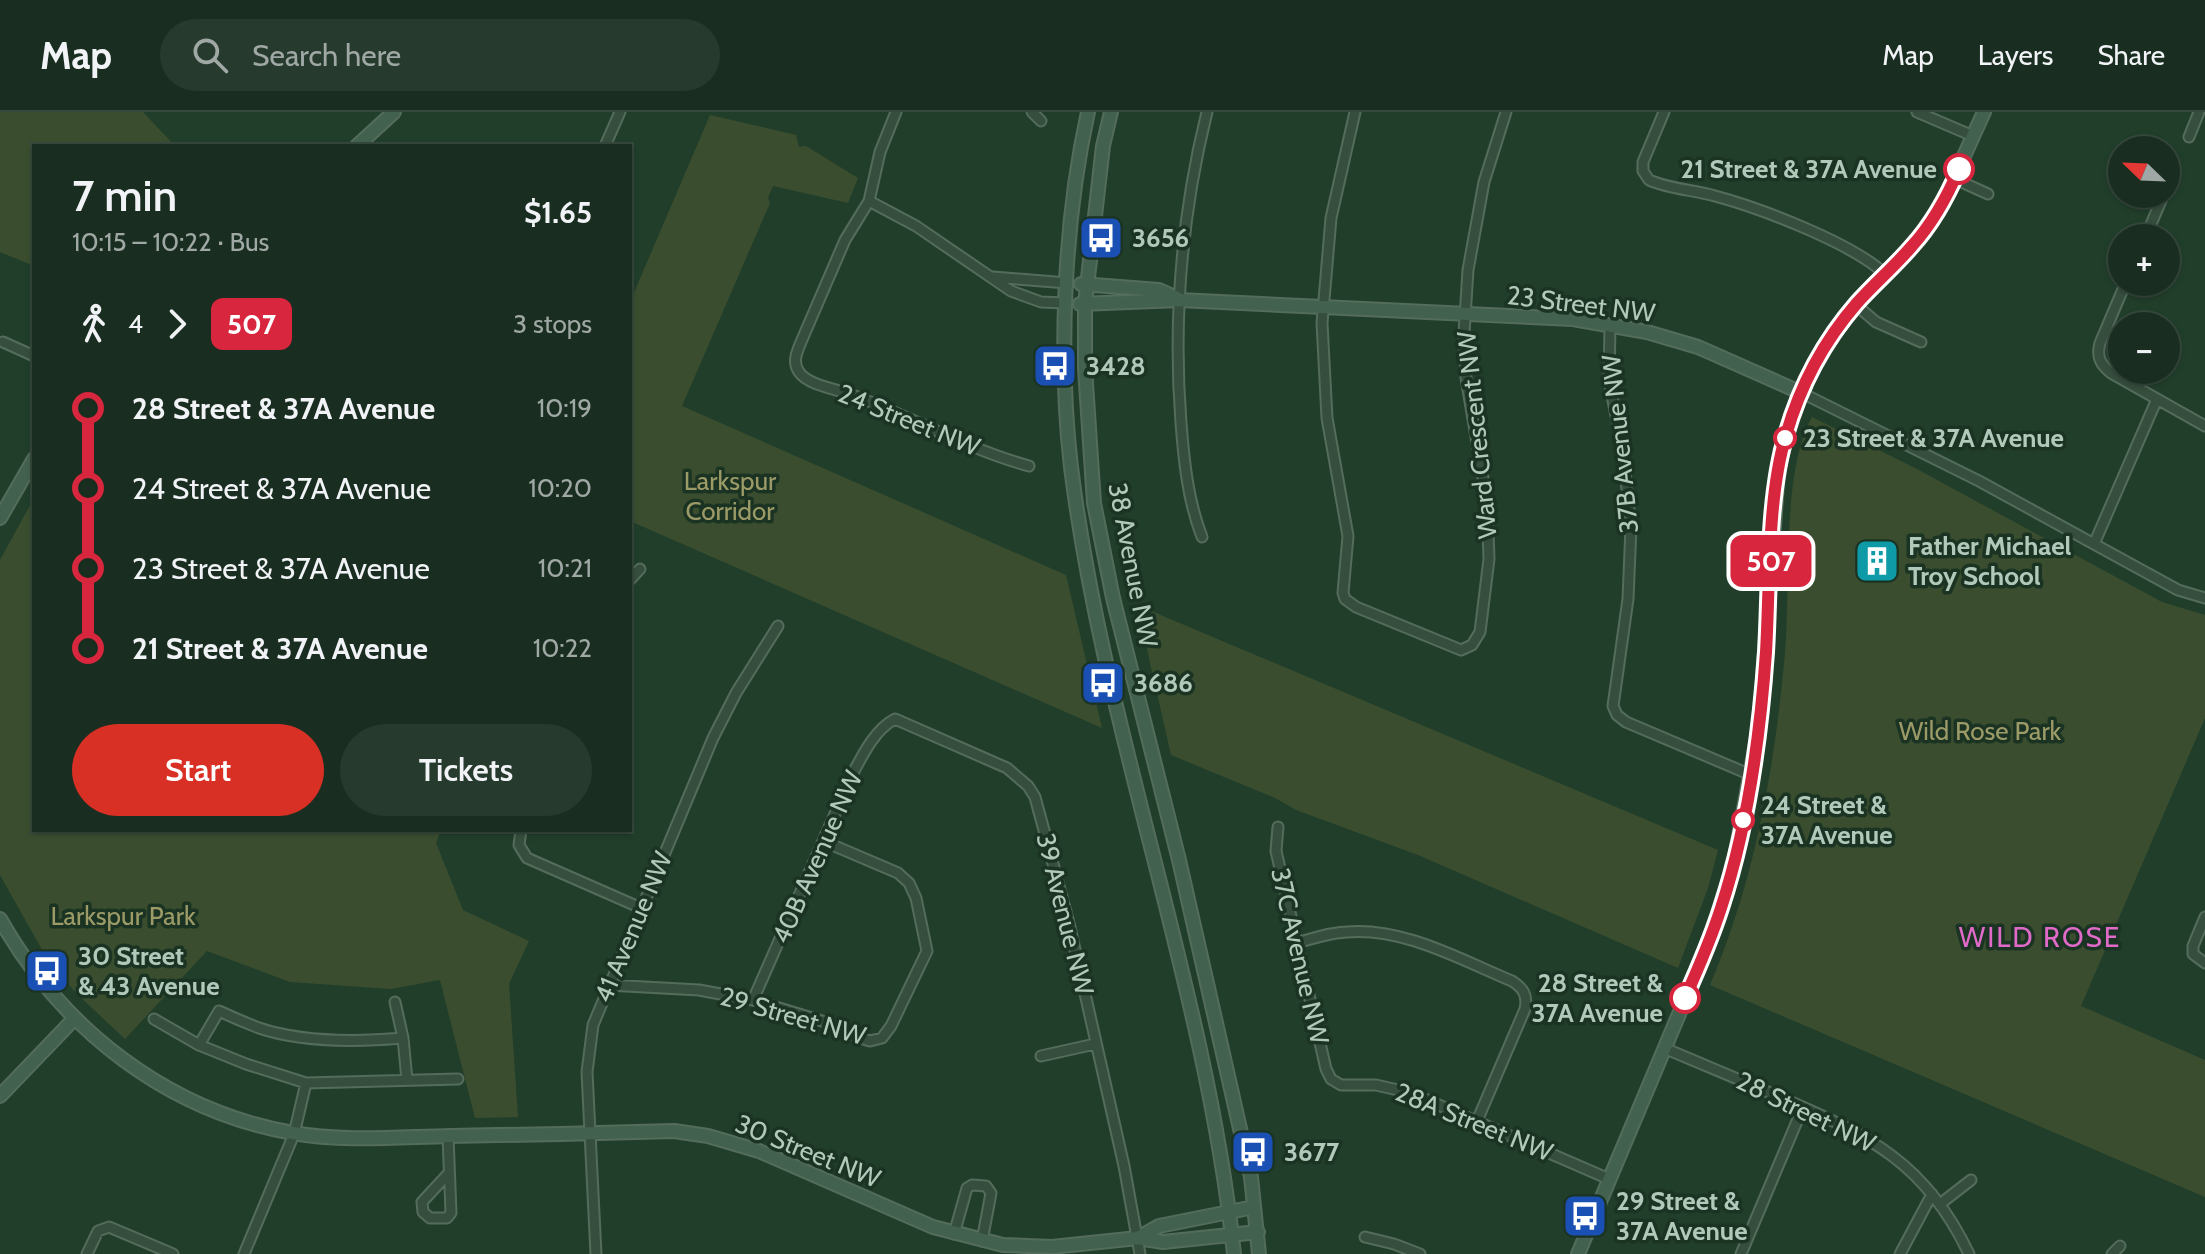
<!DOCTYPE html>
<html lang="en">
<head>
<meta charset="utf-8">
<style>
	body { margin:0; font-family:Cabin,sans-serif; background:#263a2d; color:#f1f3f6; height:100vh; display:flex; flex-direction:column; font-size:30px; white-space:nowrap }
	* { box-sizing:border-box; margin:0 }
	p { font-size:26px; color:#9fa8a5 }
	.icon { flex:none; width:44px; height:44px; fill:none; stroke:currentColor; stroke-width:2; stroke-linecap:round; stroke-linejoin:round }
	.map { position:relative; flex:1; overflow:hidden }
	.sheet { position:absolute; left:32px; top:32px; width:600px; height:688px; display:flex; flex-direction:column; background:#192e20; border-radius:0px; box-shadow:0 2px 6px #0004,0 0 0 2px #374a3e }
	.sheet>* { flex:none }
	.badge { padding:0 16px; border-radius:12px; font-size:28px; line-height:52px }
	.needle { width:52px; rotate:293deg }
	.controls { position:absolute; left:2108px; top:24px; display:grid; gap:16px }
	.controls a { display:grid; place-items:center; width:72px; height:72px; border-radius:50%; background:#192e20; box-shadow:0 2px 6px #0004,0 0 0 2px #374a3e; font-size:40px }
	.map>.badge { position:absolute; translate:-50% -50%; box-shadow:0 0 0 4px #fff }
	.legs { display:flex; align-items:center; gap:12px; height:88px; padding:0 40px; font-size:26px }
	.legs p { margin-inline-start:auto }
	.headline { display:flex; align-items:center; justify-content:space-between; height:136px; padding:0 40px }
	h1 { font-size:44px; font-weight:600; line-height:60px }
	.button { display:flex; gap:16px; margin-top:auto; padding:16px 40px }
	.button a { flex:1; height:92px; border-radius:48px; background:#d93025; color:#fff; font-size:32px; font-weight:600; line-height:92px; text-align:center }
	.button a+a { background:#263a2d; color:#f1f3f6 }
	ul { padding:0 40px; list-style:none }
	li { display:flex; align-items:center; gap:28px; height:80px; font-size:30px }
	li i { display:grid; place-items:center; width:12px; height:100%; margin:0 10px; background:currentColor }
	li i::after { content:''; width:20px; height:20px; margin:-10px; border:6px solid; border-radius:50%; background:#192e20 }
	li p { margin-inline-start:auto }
	li:first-child i { background:linear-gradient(#0000 50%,currentColor 0) }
	li:last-child i { background:linear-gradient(currentColor 50%,#0000 0) }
	header { display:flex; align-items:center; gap:48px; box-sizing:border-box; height:112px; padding:0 40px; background:#192e20; border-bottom:2px solid #374a3e }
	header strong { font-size:38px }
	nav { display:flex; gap:44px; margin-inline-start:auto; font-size:28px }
	.search { width:560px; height:72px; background:#263a2d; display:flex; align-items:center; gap:20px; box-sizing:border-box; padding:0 28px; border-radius:44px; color:#9fa8a5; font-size:30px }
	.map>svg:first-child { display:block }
	.green { fill:#3a4e2f }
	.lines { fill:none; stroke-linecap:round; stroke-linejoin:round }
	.street-casing { stroke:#546c5c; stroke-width:13 }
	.secondary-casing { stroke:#546c5c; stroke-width:16 }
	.street { stroke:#364e3e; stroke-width:9 }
	.secondary { stroke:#43614f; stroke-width:12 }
	.line-1-casing { stroke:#fff; stroke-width:18 }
	.line-1 { stroke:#d7263d; stroke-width:12 }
	.stop-1-dot { fill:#fff; stroke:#d7263d; stroke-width:4 }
	.labels { text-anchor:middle; stroke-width:7; stroke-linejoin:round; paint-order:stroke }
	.stop-label { font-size:26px; font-weight:bold; fill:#b1c9ba; stroke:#1b3323; text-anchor:end }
	.poi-label { font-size:26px; font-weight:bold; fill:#b1c9ba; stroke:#1b3323; text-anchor:start }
	.street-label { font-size:26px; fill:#b1c9ba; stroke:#1b3323 }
	.park-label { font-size:26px; fill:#9c9b67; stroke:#1b3323 }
	.neighbourhood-label { font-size:28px; letter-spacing:2px; fill:#df6ac8; stroke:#1b3323 }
</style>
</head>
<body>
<header>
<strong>Map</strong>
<div class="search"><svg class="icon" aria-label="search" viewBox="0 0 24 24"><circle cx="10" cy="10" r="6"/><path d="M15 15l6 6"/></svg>Search here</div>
<nav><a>Map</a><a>Layers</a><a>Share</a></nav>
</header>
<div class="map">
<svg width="2205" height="1142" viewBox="0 0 2205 1142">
	<rect width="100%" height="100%" fill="#213e2b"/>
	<path class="green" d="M 0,0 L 143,0 L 175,34 L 34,34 L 34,154 L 0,140 Z
		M 710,3 L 796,23 L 799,35 L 806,34 L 858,66 L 848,91 L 773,74 L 768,86 L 770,91 L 682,294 L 1066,463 L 1102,616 L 630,409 L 630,190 Z
		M 1812,305 L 1915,356 L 2162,490 L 2205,503 L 2205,606 L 2081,894 L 2205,948 L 2205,1085 L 1710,873 C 1755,768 1775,654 1785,541 C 1791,475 1781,361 1812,305 Z
		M 34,386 L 34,718 L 441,718 L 436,731 L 463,798 L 529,829 L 509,872 L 518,1005 L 475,1006 L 440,868 L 391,877 L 290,870 L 207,839 L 125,927 L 77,882 L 56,858 L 41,836 L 0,763 L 0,448 Z
		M 1137,493 L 1718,738 L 1708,776 L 1678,856 L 1418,743 L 1296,698 L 1275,686 L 1171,643 Z"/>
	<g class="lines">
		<g class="street-casing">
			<path id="street" d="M 896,0 L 880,40 L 869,89 L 845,128 L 801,230 C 797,240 792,250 799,260 C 808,273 835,277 850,282 C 910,304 967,337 1029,354
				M 1032,0 L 1041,9
				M 1355,0 L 1331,106 L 1322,211 L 1327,306 L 1348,424 L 1343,481 L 1345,487 L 1356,495 L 1461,538 L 1472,533 L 1480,520 L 1489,447 L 1487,390 L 1466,266 L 1464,221 L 1468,158 L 1484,70 L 1506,0
				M 1664,0 L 1643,50 L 1643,59 L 1649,68 C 1669,77 1694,78 1715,84 C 1760,96 1852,131 1885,162
				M 1917,0 L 1973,24
				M 2189,25 L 2199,0
				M 605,34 L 620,0
				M 1955,67 L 1988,82
				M 869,89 L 916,114 L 1011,179 L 1041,190 L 1065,191
				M 2145,126 L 2164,82
				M 993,165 L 1067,171
				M 2126,170 L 2100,231 C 2096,245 2101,253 2111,261 L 2205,314
				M 1856,193 L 1876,210 L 1921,230
				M 1610,213 L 1609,268 L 1623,340 L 1631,415 L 1628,487 L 1613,594 L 1617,603 L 1626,610 L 1751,663
				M 3,230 L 34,244
				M 1802,281 L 1979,369 L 2178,478 L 2205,486
				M 1202,425 C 1188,389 1184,350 1181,311 C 1173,207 1182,101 1207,0
				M 2094,432 L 2157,287
				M 630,468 L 640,457
				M 1278,715 L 1276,739 L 1326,957 L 1331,967 L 1341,973 L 1376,973 L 1411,981 L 1609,1067
				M 521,718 L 519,733 L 527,746 L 641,796
				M 2205,805 L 2193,834 L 2193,842 L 2205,851
				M 1297,831 C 1313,826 1329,821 1346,820 C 1404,815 1459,847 1512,869 C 1523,876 1528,883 1525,897 L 1477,1009
				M 608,873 L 699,878 L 753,888 L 822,909 L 860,926 L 870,929 L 882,926 L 891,914 L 927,839 L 916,786 L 909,771 L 898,761 L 823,729
				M 753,888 L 852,663 C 862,644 875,617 895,607 L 902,610 L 1007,656 L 1028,674 L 1035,685 L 1069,811 L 1124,1054 L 1140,1142
				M 395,890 L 403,926
				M 154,907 L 199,933
				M 1664,936 C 1704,953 1743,969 1782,986 C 1870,1024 1926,1051 1969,1142
				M 1041,944 L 1095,932
				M 407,968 L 403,926 C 357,930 304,931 259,916 C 246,911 232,905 219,899 L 199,933 L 246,952 L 306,971 L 458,967
				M 448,1024 L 451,1101 L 447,1106 L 430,1106 L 423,1100 L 422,1090 L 448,1062
				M 1940,1092 L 1971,1068
				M 954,1122 L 967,1076 L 972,1073 L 986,1074 L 991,1081 L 982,1129
				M 1365,1125 L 1394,1132 L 1420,1142
				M 87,1142 L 98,1119 L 109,1115 L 173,1142
				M 244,1142 L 294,1022 L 306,971
				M 596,1142 L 587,960 L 593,913 L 713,626 L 736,581 L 778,514
				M 1741,1142 L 1803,995
				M 1900,1142 L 1932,1082
				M 2112,1142 L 2120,1134"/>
		</g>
		<g class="secondary-casing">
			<path id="secondary" d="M 1088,0 C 1064,109 1058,244 1071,355 C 1104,621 1206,875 1234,1142
				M 1111,0 L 1103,34 L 1085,192 L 1085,256 L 1094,391 L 1113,486 L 1179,748 L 1251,1065 L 1259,1142
				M 357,34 L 394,0
				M 1081,172 L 1159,178 L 1177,186
				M 1080,192 L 1179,188 L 1573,207 L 1647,220 L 1698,235 L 1802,281
				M 0,406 L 34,347
				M 0,807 C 62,917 167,999 293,1021 C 343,1030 399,1025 450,1024 C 525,1023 599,1021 674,1019 L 708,1024 L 759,1039 L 933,1115 L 1003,1133 L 1052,1135 L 1138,1126 L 1163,1130 L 1258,1120
				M 0,984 L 74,907
				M 1138,1126 L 1159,1114 L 1254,1095
				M 1578,1142 L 1706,838 L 1734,751 L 1760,609 L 1778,358 L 1793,300 L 1817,247 L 1836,219 L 1869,177 L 1913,134 L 1940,97 L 1984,0"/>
		</g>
		<use href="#street" class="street"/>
		<use href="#secondary" class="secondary"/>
	</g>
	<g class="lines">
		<g class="line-1-casing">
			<path id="line-1" d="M 1685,886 C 1698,857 1711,827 1721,796 C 1748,714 1760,626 1766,540 C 1770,473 1767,386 1786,323 C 1800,274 1824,229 1857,191 C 1875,171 1895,154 1912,134 C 1933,111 1947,85 1959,57"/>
		</g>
		<use href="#line-1" class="line-1"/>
	</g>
	<defs>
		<g id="bus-square" transform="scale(2.3)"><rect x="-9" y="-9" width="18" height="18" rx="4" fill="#1a4fb4" stroke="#1b3323"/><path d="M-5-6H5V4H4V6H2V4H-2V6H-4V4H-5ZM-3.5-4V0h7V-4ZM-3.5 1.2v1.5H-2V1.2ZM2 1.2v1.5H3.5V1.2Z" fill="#fff"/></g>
		<g id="building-square" transform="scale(2.3)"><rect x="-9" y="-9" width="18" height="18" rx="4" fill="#0f9aa8" stroke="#1b3323"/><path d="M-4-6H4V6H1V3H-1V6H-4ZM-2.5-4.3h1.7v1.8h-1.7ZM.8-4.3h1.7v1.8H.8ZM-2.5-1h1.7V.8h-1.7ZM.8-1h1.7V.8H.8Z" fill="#fff"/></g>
	</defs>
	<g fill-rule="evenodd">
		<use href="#bus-square" x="1101" y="126"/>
		<use href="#bus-square" x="1055" y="254"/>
		<use href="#building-square" x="1877" y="449"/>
		<use href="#bus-square" x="1103" y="571"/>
		<use href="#bus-square" x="47" y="859"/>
		<use href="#bus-square" x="1253" y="1040"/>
		<use href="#bus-square" x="1585" y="1104"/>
	</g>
	<g class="stop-1-dot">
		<circle cx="1959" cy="57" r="14"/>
		<circle cx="1785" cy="326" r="10"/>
		<circle cx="1743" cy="708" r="10"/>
		<circle cx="1685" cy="886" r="14"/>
	</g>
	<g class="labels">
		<g class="stop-label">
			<text x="1937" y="66">21 Street &amp; 37A Avenue</text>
			<text x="1803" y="335" text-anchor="start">23 Street &amp; 37A Avenue</text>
			<text x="1761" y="702" text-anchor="start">24 Street &amp;<tspan x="1761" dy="30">37A Avenue</tspan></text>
			<text x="1663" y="880">28 Street &amp;<tspan x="1663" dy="30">37A Avenue</tspan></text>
		</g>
		<g class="poi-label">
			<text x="1132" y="135">3656</text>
			<text x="1086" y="263">3428</text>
			<text x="1908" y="443">Father Michael<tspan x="1908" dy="30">Troy School</tspan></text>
			<text x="1134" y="580">3686</text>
			<text x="78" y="853">30 Street<tspan x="78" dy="30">&amp; 43 Avenue</tspan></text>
			<text x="1284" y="1049">3677</text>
			<text x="1616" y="1098">29 Street &amp;<tspan x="1616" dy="30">37A Avenue</tspan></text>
		</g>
		<g class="street-label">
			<text transform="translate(1581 192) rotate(7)" y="9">23 Street NW</text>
			<text transform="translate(909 308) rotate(22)" y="9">24 Street NW</text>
			<text transform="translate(1477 323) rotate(-96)" y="9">Ward Crescent NW</text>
			<text transform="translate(1620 332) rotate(-96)" y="9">37B Avenue NW</text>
			<text transform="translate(1133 453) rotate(79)" y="9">38 Avenue NW</text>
			<text transform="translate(817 745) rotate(-66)" y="9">40B Avenue NW</text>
			<text transform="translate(1065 802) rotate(76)" y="9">39 Avenue NW</text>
			<text transform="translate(633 815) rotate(-67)" y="9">41 Avenue NW</text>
			<text transform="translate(1300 844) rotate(77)" y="9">37C Avenue NW</text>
			<text transform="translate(793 904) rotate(16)" y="9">29 Street NW</text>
			<text transform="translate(1806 1000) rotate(26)" y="9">28 Street NW</text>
			<text transform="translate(1474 1010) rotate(22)" y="9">28A Street NW</text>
			<text transform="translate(808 1039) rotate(22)" y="9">30 Street NW</text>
		</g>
		<g class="park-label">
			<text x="730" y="378">Larkspur<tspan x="730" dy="30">Corridor</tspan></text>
			<text x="1980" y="628">Wild Rose Park</text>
			<text x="123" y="813">Larkspur Park</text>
		</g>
		<g class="neighbourhood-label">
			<text x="2040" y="835">WILD ROSE</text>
		</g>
	</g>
</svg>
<div class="controls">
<a><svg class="needle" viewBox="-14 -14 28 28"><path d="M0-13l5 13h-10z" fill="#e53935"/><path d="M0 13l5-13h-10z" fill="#9fa8a5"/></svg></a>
<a>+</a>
<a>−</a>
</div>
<b class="badge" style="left:1771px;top:449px;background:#d7263d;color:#fff">507</b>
<section class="sheet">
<div class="headline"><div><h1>7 min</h1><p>10:15 – 10:22 · Bus</p></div><b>$1.65</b></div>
<div class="legs"><svg class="icon" aria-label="walk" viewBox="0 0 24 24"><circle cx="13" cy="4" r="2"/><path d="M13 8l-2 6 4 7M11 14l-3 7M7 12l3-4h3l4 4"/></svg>4<svg class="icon" aria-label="forward" viewBox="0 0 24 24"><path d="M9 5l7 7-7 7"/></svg><b class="badge" style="background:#d7263d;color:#fff">507</b><p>3 stops</p></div>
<ul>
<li><i style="color:#d7263d"></i><b>28 Street &amp; 37A Avenue</b><p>10:19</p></li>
<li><i style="color:#d7263d"></i><span>24 Street &amp; 37A Avenue</span><p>10:20</p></li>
<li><i style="color:#d7263d"></i><span>23 Street &amp; 37A Avenue</span><p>10:21</p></li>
<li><i style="color:#d7263d"></i><b>21 Street &amp; 37A Avenue</b><p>10:22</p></li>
</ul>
<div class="button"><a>Start</a><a>Tickets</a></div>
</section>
</div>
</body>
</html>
